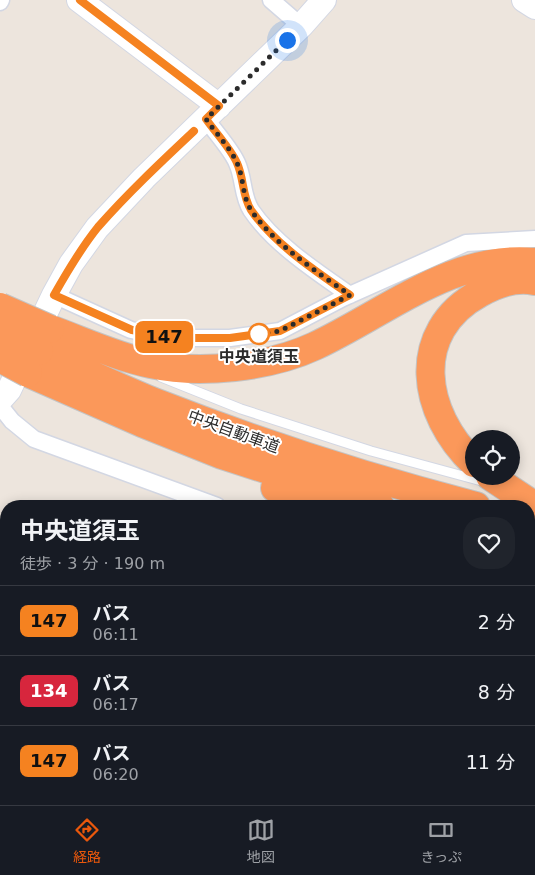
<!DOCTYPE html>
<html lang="ja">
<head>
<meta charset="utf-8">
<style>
	body { margin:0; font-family:"DejaVu Sans","Noto Sans JP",sans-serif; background:#20242c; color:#f1f3f6; height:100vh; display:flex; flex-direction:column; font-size:19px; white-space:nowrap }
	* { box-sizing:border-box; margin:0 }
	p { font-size:16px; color:#9ea1a6 }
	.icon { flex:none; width:28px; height:28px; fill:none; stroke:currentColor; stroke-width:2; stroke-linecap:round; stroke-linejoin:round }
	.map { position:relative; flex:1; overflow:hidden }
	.side { position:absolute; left:0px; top:500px; width:535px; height:305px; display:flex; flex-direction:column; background:#171b24; border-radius:20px 20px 0 0; box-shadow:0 2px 12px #0003 }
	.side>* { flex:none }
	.badge { padding:0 10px; border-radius:8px; font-size:18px; line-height:32px }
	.controls { position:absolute; left:465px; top:430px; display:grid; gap:10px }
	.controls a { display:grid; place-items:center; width:55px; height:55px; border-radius:50%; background:#171b24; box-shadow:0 2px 12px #0003; font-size:25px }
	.you { position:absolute; width:25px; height:25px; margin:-12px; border:4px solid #fff; border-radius:50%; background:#1a73e8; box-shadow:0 0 0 8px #1a73e833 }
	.map>.badge { position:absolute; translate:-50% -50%; box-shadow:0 0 0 2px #fff }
	.round { display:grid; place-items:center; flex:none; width:52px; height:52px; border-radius:20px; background:#20242c }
	.summary { display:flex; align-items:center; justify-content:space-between; height:85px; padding:0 20px }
	h1 { font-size:24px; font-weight:700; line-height:38px }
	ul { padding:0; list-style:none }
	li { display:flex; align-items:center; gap:15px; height:70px; padding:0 20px; border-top:1px solid #363941 }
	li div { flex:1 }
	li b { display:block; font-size:19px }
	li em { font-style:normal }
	li .badge { min-width:55px; font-weight:700; text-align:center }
	.tab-bar { display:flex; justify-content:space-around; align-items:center; height:70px; border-top:1px solid #363941; background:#171b24; font-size:14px; color:#9ea1a6 }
	.tab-bar a { display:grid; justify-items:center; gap:2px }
	.tab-bar .current { color:#ea580c }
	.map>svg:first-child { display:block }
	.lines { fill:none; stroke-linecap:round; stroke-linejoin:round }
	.lane-casing { stroke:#d3d7e3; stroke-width:11 }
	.street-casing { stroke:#d3d7e3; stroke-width:19 }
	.secondary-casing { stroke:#d3d7e3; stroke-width:26 }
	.highway-casing { stroke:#c4c4c4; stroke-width:30 }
	.path { stroke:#c4c4c4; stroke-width:3; stroke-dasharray:4 2.5; stroke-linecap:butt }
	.lane { stroke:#fff; stroke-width:9 }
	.street { stroke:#fff; stroke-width:16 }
	.secondary { stroke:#fff; stroke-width:24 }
	.highway { stroke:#fb985a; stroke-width:28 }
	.highway-bridge-casing { stroke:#c4c4c4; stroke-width:30; stroke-linecap:butt }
	.highway-bridge { stroke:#fb985a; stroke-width:28 }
	.line-casing { stroke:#fff; stroke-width:11 }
	.line { stroke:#f58220; stroke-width:8 }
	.walk { stroke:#2b2b2b; stroke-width:5; stroke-dasharray:0 9 }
	.stop-dot { fill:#fff; stroke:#f58220; stroke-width:2.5 }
	.labels { text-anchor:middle; stroke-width:4; stroke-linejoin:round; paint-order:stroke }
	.stop-label { font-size:16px; font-weight:bold; fill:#2b2b2b; stroke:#fff }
	.street-label { font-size:16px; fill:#2b2b2b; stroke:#fff }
</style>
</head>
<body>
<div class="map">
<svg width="535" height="805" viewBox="0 0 535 805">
	<rect width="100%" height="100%" fill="#ede5dd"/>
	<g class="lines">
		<g class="lane-casing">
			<path id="lane" d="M 161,377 L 241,409 L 371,451 L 489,483
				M 529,570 L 535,572"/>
		</g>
		<g class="street-casing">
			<path id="street" d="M 271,0 L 301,26
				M 0,2 L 1,0
				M 206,119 C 215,132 231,149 237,163 C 244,178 242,196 251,210 C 274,244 317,272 350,295
				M 54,295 L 131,330 L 173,338 L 230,338 L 280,331 L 343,298 L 466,243 L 535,239
				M 0,406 L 12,421 L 34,439 L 217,506
				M 0,557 L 6,565
				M 529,644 L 535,649
				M 0,781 L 6,783
				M 43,799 L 57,805
				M 528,805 L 535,794"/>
		</g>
		<g class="secondary-casing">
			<path id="secondary" d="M 79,0 L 219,106
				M 524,0 L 535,7
				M 0,400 L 9,390 L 54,295 L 71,264 L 97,228 L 144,178 L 301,26 L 324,0"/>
		</g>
		<g class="highway-casing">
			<path id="highway" d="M 50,329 C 83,341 117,357 151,364 C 200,375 270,367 315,346 C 384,314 455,253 535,262
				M 39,351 C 77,368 115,386 154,402 C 259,443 367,478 476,506
				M 28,373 L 142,423 L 222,455 L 380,506
				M 474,463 C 422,414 408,332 480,293 C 496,284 517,277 535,281
				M 490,476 L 535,506
				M 275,488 L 286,495 L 317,506
				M 529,544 L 535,546
				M 529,601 L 535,606"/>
		</g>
		<path class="path" d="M 257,799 L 279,805"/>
		<use href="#lane" class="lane"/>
		<use href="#street" class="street"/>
		<use href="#secondary" class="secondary"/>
		<use href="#highway" class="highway"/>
		<g class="highway-bridge-casing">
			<path id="highway-bridge" d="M 0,307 L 50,329
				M 0,332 L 39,351
				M 0,358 L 28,373"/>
		</g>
		<use href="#highway-bridge" class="highway-bridge"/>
	</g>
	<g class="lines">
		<g class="line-casing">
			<path id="line" d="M 80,0 L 219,106 L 206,119 C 215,132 231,149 237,163 C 244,178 242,196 251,210 C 274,244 317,272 350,295 L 280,331 L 230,338 L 173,338 L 132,330 L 54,295 C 67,272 81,248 98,227 C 128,193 161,162 194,131"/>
		</g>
		<use href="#line" class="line"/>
		<path class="walk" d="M 259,334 L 280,331 L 350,295 C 317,272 274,244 251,210 C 242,196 244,178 237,163 C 231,149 215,132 206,119 L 287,40"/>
	</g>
	<circle class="stop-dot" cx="259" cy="334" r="10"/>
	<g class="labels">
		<g class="stop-label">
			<text x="259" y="362">中央道須玉</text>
		</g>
		<g class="street-label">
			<text transform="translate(234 431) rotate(20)" y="6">中央自動車道</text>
		</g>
	</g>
</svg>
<div class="controls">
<a><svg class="icon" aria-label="locate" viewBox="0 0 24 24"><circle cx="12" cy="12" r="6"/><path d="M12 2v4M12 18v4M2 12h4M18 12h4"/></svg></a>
</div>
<div class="you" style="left:287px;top:40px"></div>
<b class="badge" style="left:164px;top:337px;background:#f58220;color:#111">147</b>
<section class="side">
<div class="summary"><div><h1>中央道須玉</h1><p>徒歩 · 3 分 · 190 m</p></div><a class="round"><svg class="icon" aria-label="heart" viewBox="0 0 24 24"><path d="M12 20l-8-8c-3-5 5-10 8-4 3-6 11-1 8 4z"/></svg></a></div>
<ul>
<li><span class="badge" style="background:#f58220;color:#111">147</span><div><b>バス</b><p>06:11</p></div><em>2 分</em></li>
<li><span class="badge" style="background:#d7263d;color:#fff">134</span><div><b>バス</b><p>06:17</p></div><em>8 分</em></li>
<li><span class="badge" style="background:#f58220;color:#111">147</span><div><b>バス</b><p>06:20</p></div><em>11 分</em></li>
</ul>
</section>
</div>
<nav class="tab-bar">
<a class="current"><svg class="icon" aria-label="directions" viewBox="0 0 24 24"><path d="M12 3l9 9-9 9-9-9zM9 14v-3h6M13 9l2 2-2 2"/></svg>経路</a>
<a><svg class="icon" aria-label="map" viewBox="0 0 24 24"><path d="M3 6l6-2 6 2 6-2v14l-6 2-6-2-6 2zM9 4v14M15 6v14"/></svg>地図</a>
<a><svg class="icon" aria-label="tickets" viewBox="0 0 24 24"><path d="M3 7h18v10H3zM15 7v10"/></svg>きっぷ</a>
</nav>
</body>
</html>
